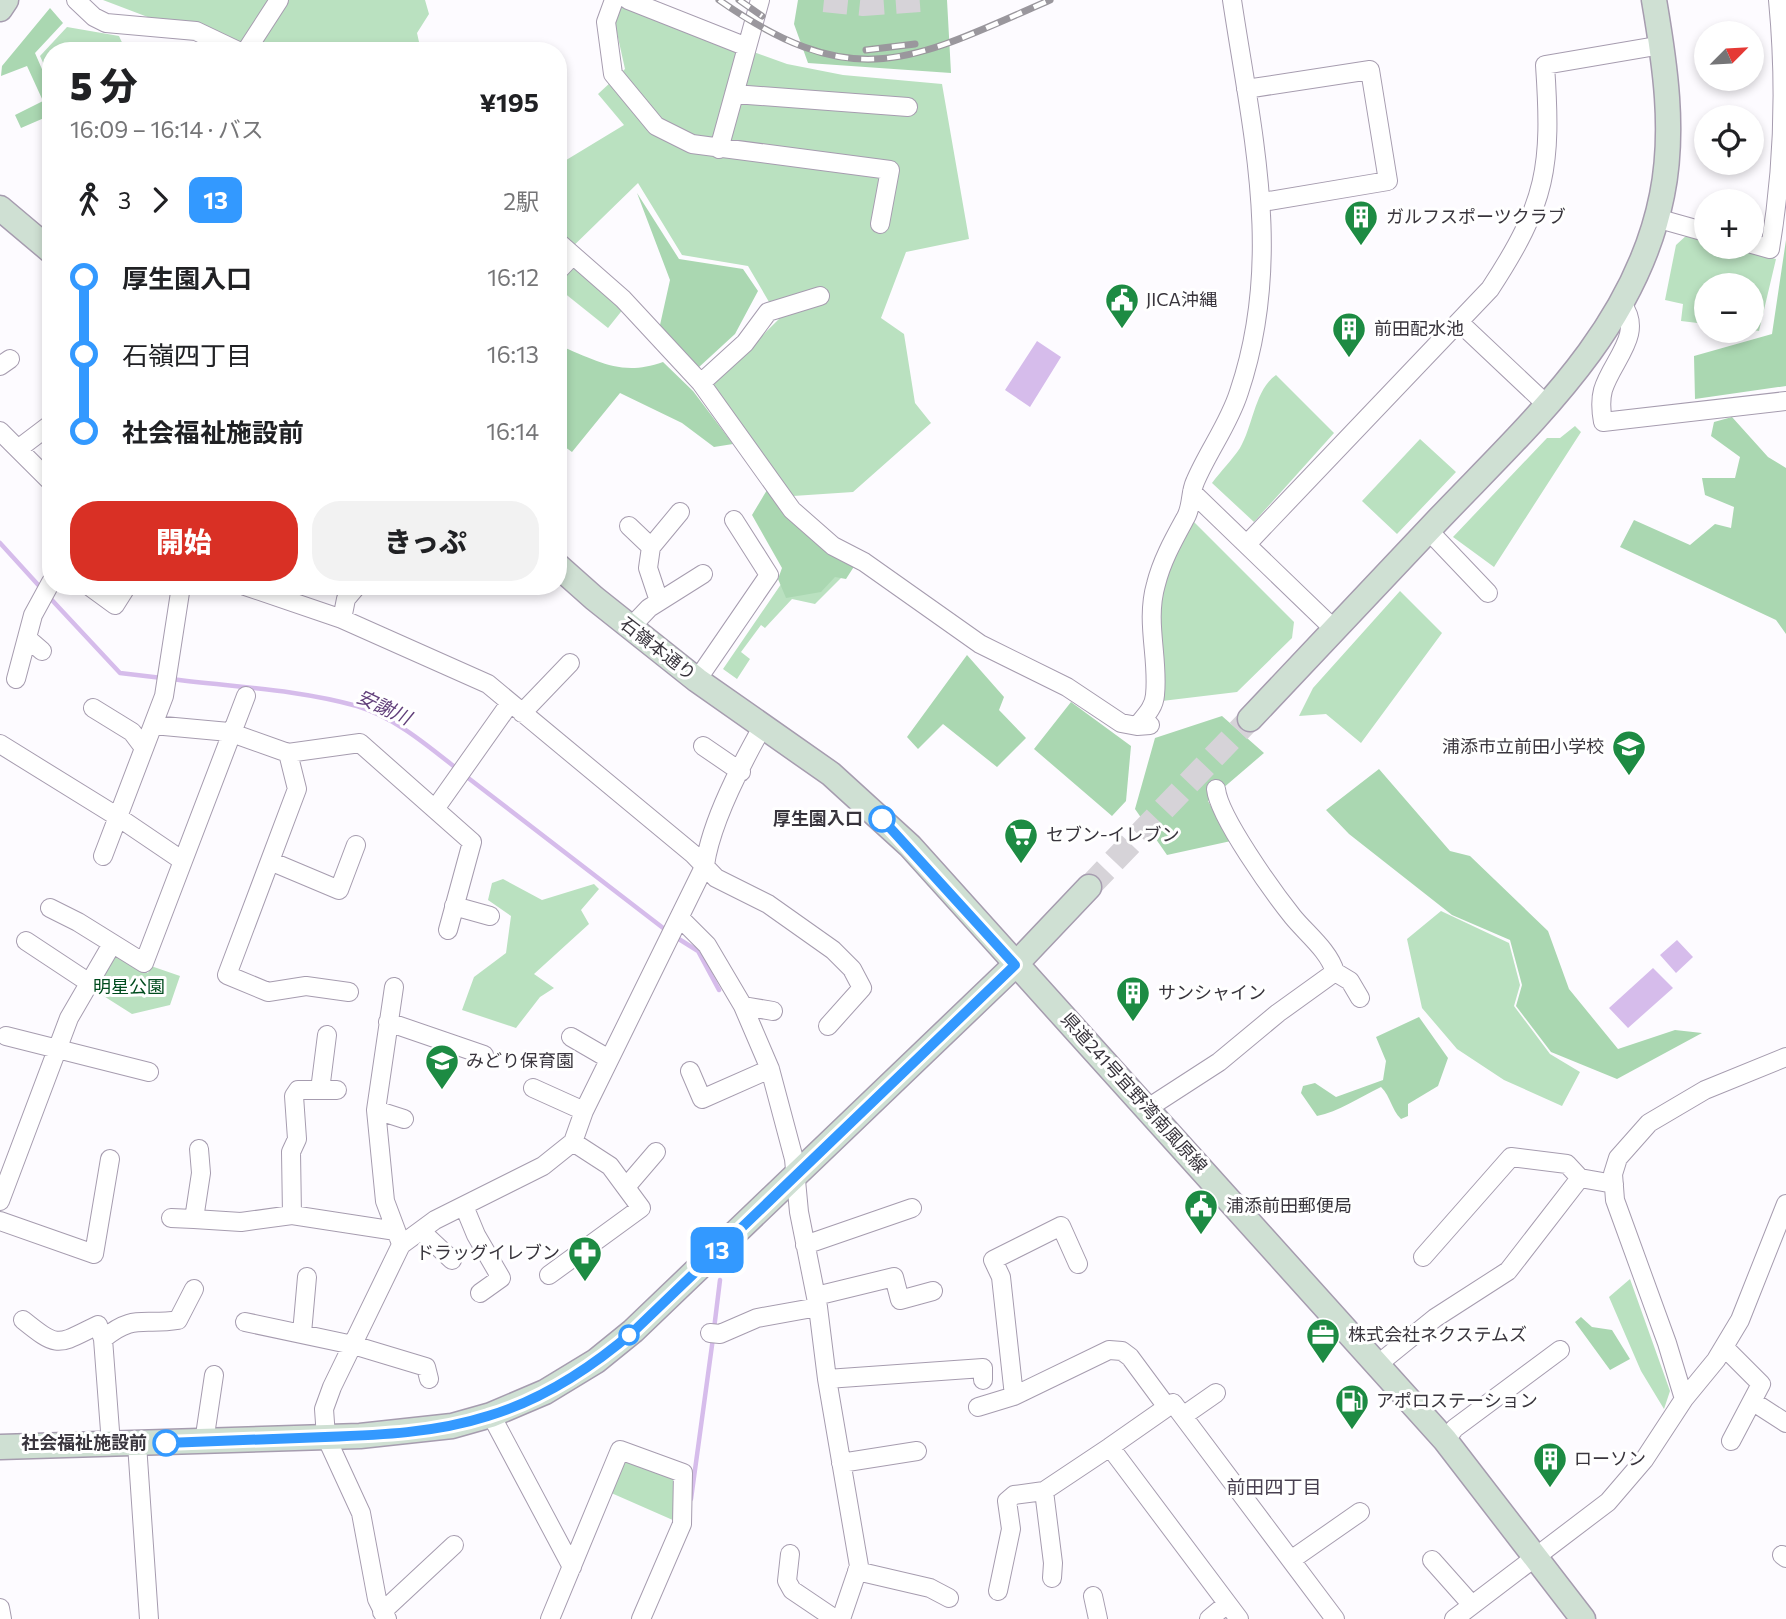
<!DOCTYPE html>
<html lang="ja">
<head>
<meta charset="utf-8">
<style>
	body { margin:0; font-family:Commissioner,"Noto Sans JP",sans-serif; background:#f2f2f2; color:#202124; height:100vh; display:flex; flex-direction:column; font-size:26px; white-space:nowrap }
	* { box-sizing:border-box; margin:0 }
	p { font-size:23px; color:#757577 }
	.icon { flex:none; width:38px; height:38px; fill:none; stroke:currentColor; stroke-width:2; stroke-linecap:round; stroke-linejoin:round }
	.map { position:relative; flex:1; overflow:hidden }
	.side { position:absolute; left:42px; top:42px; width:525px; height:553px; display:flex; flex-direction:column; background:#fff; border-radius:28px; box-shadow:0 4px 10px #0003 }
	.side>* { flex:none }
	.badge { padding:0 14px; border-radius:10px; font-size:24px; line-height:46px }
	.needle { width:46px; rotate:66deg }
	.buttons { position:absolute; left:1694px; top:21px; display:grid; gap:14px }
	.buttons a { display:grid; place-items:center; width:70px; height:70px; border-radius:50%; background:#fff; box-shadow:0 4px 10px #0003; font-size:35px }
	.map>.badge { position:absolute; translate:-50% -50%; box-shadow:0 0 0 4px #fff }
	.legs { display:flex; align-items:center; gap:10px; height:77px; padding:0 28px; font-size:23px }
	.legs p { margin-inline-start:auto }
	.summary { display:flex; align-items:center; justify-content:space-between; height:119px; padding:0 28px }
	h1 { font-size:38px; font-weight:800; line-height:52px }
	.action { display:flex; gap:14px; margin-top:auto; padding:14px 28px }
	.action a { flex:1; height:80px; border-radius:28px; background:#d93025; color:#fff; font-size:28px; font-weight:800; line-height:80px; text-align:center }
	.action a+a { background:#f2f2f2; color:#202124 }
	ul { padding:0 28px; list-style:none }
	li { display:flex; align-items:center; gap:24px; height:77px; font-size:26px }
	li i { display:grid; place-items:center; width:10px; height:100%; margin:0 9px; background:currentColor }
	li i::after { content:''; width:18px; height:18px; margin:-9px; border:5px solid; border-radius:50%; background:#fff }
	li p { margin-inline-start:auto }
	li:first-child i { background:linear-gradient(#0000 50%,currentColor 0) }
	li:last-child i { background:linear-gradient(currentColor 50%,#0000 0) }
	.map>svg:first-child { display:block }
	.green { fill:#bae1c0 }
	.forest { fill:#aad7b1 }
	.water { fill:#d6bceb }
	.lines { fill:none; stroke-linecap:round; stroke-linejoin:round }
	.stream { stroke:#d6bceb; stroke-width:4.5 }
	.secondary-tunnel { stroke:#d6d3d8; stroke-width:24; stroke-dasharray:24 12; stroke-linecap:butt }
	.street-casing { stroke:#a69caf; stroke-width:20 }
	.secondary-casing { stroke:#a69caf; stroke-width:27 }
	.street { stroke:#fff; stroke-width:18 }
	.secondary { stroke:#cfe0d3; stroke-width:24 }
	.rail-casing { stroke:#9a979d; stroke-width:7 }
	.rail { stroke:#fff; stroke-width:4.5; stroke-dasharray:13; stroke-linecap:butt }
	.line-1-casing { stroke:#fff; stroke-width:16 }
	.line-1 { stroke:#39f; stroke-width:10 }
	.stop-1-dot { fill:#fff; stroke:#39f; stroke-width:3.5 }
	.labels { text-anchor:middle; stroke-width:6; stroke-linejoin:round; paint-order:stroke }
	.poi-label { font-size:18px; fill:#39353d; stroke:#fff; text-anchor:start }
	.street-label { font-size:18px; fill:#39353d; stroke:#fff }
	.stop-label { font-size:18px; font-weight:bold; fill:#39353d; stroke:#fff; text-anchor:end }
	.park-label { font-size:18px; fill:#004c1e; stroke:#fff }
	.water-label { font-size:19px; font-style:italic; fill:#613f7a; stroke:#fff }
	.neighbourhood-label { font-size:19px; fill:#483f50; stroke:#fff }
</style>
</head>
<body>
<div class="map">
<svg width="1786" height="1619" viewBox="0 0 1786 1619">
	<rect width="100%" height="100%" fill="#fdfbff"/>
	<path class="green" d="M 103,0 L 425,0 L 429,14 L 417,33 L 421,51 L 237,51 Z
		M 623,5 L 787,64 L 843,75 L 942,84 L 969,239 L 906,252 L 881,318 L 904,334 L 915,403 L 931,423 L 853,492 L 793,496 L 761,457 L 713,384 L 779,319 L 748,266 L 682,255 L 638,183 L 562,257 L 624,308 L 608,328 L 558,288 L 558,165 L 624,125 L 598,94 L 625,69 L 613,15 Z
		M 67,27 L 119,36 L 126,51 L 51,51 L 51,80 L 40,56 Z
		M 1688,234 L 1706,239 L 1706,247 L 1733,247 L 1776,259 L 1759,331 L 1752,330 L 1752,285 L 1706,285 L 1706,324 L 1681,321 L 1683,304 L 1665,300 L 1676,245 Z
		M 1276,375 L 1334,433 L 1254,522 L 1212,483 C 1221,471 1232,460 1240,448 C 1253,426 1255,389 1276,375 Z
		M 1575,426 L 1581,432 L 1494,567 L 1453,537 L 1547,438 L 1560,438 Z
		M 1420,439 L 1456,472 L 1397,534 L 1362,501 Z
		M 1194,522 L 1294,622 L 1292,638 L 1237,692 L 1162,701 L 1158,601 L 1172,556 Z
		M 853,566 L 815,604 L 792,599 L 765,628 L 761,625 L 741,652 L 750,659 L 737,679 L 723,669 L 788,574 Z
		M 1400,591 L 1442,633 L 1361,743 L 1326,714 L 1299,716 L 1313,688 Z
		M 503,879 L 542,900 L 594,884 L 599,889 L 581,910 L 589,924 L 534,974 L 554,988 L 540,997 L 516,1028 L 462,1010 L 474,977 L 506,953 L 511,916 L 488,900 L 492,883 Z
		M 1441,911 L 1509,943 L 1520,985 L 1514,1006 L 1550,1054 L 1580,1072 L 1562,1106 L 1504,1080 L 1457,1049 L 1422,1008 L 1407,939 Z
		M 119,956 L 148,973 L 151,966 L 180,976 L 170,1005 L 132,1014 L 91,988 L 110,958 Z
		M 1630,1279 L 1670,1391 L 1664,1409 L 1641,1371 L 1609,1297 Z
		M 628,1459 L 673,1478 L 675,1521 L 609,1492 L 622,1461 Z"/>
	<path class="forest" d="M 798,0 L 947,0 L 951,73 L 808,63 L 794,24 Z
		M 50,8 L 63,23 L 35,53 L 51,90 L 51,115 L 21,128 L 15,115 L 43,101 L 27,66 L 1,76 L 2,66 Z
		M 128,42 L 199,47 L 208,51 L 132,51 Z
		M 637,193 L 679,259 L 743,269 L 758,291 L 735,334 L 698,368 L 660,325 L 670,280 Z
		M 1786,240 L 1786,386 L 1695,399 L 1694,356 L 1772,334 Z
		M 558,345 C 598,361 621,377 663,362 L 693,391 L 733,444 L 714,447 L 682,423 L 620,393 L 572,452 L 558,442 Z
		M 1732,417 L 1768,457 L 1786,468 L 1786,634 L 1776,620 L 1620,547 L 1634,520 L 1690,545 L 1715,524 L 1731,528 L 1734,507 L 1705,495 L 1702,478 L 1735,478 L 1740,457 L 1711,436 L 1714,422 Z
		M 767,490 C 794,522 817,549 855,565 L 846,579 L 835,577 L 821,592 L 786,598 L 778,579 L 782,568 L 752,515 Z
		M 967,655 L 1004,697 L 999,710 L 1026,738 L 997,767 L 943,724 L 918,749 L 907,737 Z
		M 1071,702 L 1131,746 L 1126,801 L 1112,816 L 1034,749 Z
		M 1222,716 L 1264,753 L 1208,801 L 1231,841 L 1167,855 L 1135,809 L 1155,738 Z
		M 1379,769 L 1450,851 L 1470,856 L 1548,931 L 1569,989 L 1618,1049 L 1675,1030 L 1702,1033 L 1617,1079 L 1551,1052 L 1516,1006 L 1522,985 L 1510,940 L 1452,915 L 1349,834 L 1326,810 Z
		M 1419,1017 L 1448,1058 L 1438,1086 L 1408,1104 L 1408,1116 L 1401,1119 C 1391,1109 1391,1097 1381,1087 C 1360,1097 1338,1112 1317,1116 L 1301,1093 L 1303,1086 L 1315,1083 L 1336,1097 L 1383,1080 L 1386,1061 L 1376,1037 Z
		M 1581,1317 L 1592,1327 L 1612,1330 L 1630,1359 L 1610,1370 L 1575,1322 Z"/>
	<path class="water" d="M 1037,341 L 1061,357 L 1030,407 L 1005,390 Z
		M 1677,940 L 1693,957 L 1676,973 L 1660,955 Z
		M 1653,968 L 1673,988 L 1628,1028 L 1609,1008 Z"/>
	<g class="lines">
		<path class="stream" d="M 0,543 L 41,588
			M 50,598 L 120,673 L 162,678
			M 171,679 C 232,687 297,689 357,706 C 394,717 427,745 456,768
			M 463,774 L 667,931
			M 674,936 L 698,951 L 719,990
			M 714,1329 L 720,1280
			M 691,1499 L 713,1338"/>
		<path class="secondary-tunnel" d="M 824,0 L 863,4 L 920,0
			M 1089,887 L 1250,719"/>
		<g class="street-casing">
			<path id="street" d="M 76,0 L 94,17 L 106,23 L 196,31 L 238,51
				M 614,0 L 606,22 L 613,74 L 656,126 L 692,144 L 890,170 L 880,224
				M 628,0 L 747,47
				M 246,51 L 279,0
				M 1246,89 L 1370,70 L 1388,181 L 1263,202
				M 734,94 L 908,107
				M 719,149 L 760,0
				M 1656,218 L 1706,232
				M 558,242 L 623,299 L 701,383 L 792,510 L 833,546 L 864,562 L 980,644 L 1067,687 L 1121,723 L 1137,726 L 1150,725
				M 1752,244 L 1770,249 C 1784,165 1786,84 1778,0
				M 558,271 L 573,255
				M 1622,304 C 1645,334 1612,360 1603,390 C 1600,401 1601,411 1603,422 L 1786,401
				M 1459,322 L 1546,404
				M 0,366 L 10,359
				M 701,383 L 745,343 L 768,312 L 820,296
				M 0,431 L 51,482
				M 18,449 L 51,424
				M 1192,492 L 1335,630
				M 629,526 L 651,547 L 648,568 L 659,601
				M 1428,530 L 1488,593
				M 1247,544 L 1490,289 C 1547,202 1552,167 1545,65 L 1662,45
				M 651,547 L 680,512
				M 89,586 L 115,605 L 127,586
				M 245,586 L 342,619 L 488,684 L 693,854 L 716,878 L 768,904 L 833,950 L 852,969 L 862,988 L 828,1026
				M 342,619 L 346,599 L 357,586
				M 630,628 L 649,608 L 703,574
				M 27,638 L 42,651
				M 16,679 L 33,615 L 51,582
				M 697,680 L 769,575 L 734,520
				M 93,708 L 132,732 L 144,748
				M 522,713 L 570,663
				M 153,725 L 229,732 L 288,753 L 360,743 L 472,842 L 448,930
				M 1137,726 C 1145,716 1154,708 1155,695 C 1159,658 1145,622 1156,584 C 1162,560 1174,539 1186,517 C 1192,506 1190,493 1195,482 C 1208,451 1229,424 1239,392 C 1284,259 1252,133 1232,0
				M 0,744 L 118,817 L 183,861
				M 703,746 L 741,772
				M 288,753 L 297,789 L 227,975 L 268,992 L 306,986 L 349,992
				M 1216,789 C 1219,817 1273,892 1293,917 C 1307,934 1329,951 1335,972 L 1350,981 L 1360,998
				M 435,809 L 510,703
				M 103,856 L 164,696 L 181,586
				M 270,861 L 339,890 L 356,845
				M 454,906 L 490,916
				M 50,908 L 78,922 L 144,963 L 246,696
				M 680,918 L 707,945 L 743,1006 L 770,1069 L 794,1159 L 799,1212 L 818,1307 L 827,1379 L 859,1566 L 841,1619
				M 26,941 L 88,982
				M 394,987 L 376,1110 L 385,1201 L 400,1241
				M 743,1006 L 773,1011
				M 388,1022 L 484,1055
				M 6,1036 L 149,1072
				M 571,1037 L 609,1059
				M 690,1071 L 702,1099 L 770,1069
				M 533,1088 L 584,1111
				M 320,1090 L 327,1035
				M 337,1090 L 298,1090 L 294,1096 L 297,1139 L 291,1152 L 292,1215 L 396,1231
				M 1148,1108 L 1219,1062 L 1278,1013 L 1335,972
				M 376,1110 L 404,1119
				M 199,1149 L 201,1173 L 194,1219 L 241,1222 L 292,1215
				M 626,1187 L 656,1152
				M 0,1201 L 69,1018 L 112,944
				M 464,1206 L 476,1235 L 501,1278 L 480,1293
				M 171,1218 L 194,1219
				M 0,1221 L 94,1254 L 110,1159
				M 421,1231 L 452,1260
				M 805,1245 L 912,1208
				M 1423,1257 L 1511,1157 L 1567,1164 L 1580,1178 L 1614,1184
				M 1078,1264 L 1061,1226 L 993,1260 L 1001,1277 L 1014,1396 L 1109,1350 L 1122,1351 L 1130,1357 L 1167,1407
				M 549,1275 L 641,1208 L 610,1166 L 573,1142
				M 816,1296 L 894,1277 L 900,1300 L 933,1291
				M 23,1320 C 59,1349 57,1345 98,1325 L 103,1339
				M 245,1322 L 353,1345 L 426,1367 L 429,1379
				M 302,1333 L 307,1277
				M 710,1333 L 720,1334 L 757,1318 L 818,1307
				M 1724,1347 L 1761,1384 L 1731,1441
				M 1377,1365 L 1435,1318 L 1508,1271 L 1580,1178
				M 827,1379 L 983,1368 L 983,1380
				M 1684,1399 L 1667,1343 L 1615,1200 L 1613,1174 L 1618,1158 L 1649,1123 L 1705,1090 L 1786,1057
				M 1752,1401 L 1786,1423
				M 978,1407 L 1014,1396
				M 491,1415 L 572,1567
				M 1183,1416 L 1216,1393
				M 1445,1440 L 1455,1428 L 1560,1350
				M 204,1442 L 214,1375
				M 111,1444 L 103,1339 C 134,1313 143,1326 178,1320 L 194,1289
				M 137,1444 L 149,1619
				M 841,1463 L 917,1451
				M 1044,1491 L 1053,1563 L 1052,1578
				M 790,1554 L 787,1581 L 792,1590 L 835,1619
				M 1782,1555 L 1786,1558
				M 1291,1560 L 1360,1512
				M 1432,1560 L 1472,1605
				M 857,1571 L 930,1588 L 949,1598
				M 998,1591 L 1011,1529 L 1007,1501 L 1014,1495 L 1044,1491 L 1110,1447
				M 1093,1596 L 1098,1619
				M 0,1608 L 2,1619
				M 382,1612 L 454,1545
				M 387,1619 L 377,1599 L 361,1513 L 326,1437 L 324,1409 L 332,1387 L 401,1245 L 435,1220 L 543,1166 L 573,1142 L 584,1111 L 705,865 C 711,821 742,763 764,724
				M 550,1619 L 620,1450 L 683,1473 L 682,1524 L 641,1619
				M 1209,1619 L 1227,1604
				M 1239,1619 L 1110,1447 L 1173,1403 L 1335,1619
				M 1454,1619 L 1608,1502 L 1644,1460 L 1684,1399 L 1716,1360 L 1740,1320 L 1786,1204"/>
		</g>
		<g class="secondary-casing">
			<path id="secondary" d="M 0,9 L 6,0
				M 0,208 L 51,251
				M 558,566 L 594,598 L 697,680 L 831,774 L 910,846 L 1445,1440 L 1583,1619
				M 1250,719 C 1312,654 1374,587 1436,522 C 1528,425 1635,332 1662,195 C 1675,131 1665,64 1654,0
				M 0,1447 L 360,1436 L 452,1426 L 491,1415 L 545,1392 L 596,1361 L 633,1331 L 1015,965 L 1089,887"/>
		</g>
		<use href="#street" class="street"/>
		<use href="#secondary" class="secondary"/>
		<g class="rail-casing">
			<path id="rail" d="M 719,0 C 855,95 911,61 1050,0
				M 739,0 L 762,16
				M 866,50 L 915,44"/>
		</g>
		<use href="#rail" class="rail"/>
	</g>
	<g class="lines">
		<g class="line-1-casing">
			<path id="line-1" d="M 166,1443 C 219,1441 272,1439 325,1437 C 380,1435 435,1433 488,1416 C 542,1400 591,1368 634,1331 L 1015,965 L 882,819"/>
		</g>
		<use href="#line-1" class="line-1"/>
	</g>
	<defs>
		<g id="building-pin" transform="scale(1.75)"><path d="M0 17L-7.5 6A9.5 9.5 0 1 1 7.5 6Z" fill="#1d8b43" stroke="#fff"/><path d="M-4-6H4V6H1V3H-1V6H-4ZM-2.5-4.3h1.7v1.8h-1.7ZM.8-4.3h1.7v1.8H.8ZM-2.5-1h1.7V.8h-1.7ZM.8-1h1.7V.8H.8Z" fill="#fff"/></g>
		<g id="civic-pin" transform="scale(1.75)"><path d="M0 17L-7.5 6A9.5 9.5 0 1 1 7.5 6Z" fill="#1d8b43" stroke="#fff"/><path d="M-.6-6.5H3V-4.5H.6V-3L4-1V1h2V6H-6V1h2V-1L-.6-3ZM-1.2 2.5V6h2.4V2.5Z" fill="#fff"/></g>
		<g id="school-pin" transform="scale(1.75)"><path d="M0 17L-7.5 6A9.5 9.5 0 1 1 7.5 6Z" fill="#1d8b43" stroke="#fff"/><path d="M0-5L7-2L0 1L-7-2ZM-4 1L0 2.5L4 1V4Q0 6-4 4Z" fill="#fff"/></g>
		<g id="supermarket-pin" transform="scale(1.75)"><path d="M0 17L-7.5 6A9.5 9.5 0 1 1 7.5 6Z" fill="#1d8b43" stroke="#fff"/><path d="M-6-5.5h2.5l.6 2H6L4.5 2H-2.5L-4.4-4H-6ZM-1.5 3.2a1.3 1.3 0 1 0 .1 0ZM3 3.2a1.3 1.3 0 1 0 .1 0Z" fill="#fff"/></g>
		<g id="pharmacy-pin" transform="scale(1.75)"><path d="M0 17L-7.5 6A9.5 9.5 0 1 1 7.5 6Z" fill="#1d8b43" stroke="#fff"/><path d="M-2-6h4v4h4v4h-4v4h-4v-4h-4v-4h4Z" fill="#fff"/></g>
		<g id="office-pin" transform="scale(1.75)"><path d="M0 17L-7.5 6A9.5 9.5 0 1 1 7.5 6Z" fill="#1d8b43" stroke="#fff"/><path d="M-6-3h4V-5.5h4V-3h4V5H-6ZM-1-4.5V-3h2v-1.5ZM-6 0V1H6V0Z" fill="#fff"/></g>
		<g id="fuel-pin" transform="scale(1.75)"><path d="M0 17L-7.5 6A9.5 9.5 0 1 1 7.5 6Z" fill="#1d8b43" stroke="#fff"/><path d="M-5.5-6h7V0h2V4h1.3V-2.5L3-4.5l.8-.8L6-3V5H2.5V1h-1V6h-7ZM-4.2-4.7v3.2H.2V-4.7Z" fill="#fff"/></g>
	</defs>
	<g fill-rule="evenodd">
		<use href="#building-pin" x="1361" y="217"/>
		<use href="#civic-pin" x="1122" y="300"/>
		<use href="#building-pin" x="1349" y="329"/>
		<use href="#school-pin" x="1629" y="747"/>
		<use href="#supermarket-pin" x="1021" y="835"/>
		<use href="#building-pin" x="1133" y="993"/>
		<use href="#school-pin" x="442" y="1061"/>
		<use href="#civic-pin" x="1201" y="1206"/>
		<use href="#pharmacy-pin" x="585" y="1253"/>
		<use href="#office-pin" x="1323" y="1335"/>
		<use href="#fuel-pin" x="1352" y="1401"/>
		<use href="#building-pin" x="1550" y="1459"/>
	</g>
	<g class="stop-1-dot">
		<circle cx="882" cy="819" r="12"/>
		<circle cx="629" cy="1335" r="9"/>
		<circle cx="166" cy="1443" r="12"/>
	</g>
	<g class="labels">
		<g class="poi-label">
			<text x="1386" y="223">ガルフスポーツクラブ</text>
			<text x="1146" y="306">JICA沖縄</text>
			<text x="1374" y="335">前田配水池</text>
			<text x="1604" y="753" text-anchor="end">浦添市立前田小学校</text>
			<text x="1046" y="841">セブン-イレブン</text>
			<text x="1158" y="999">サンシャイン</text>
			<text x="466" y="1067">みどり保育園</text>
			<text x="1226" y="1212">浦添前田郵便局</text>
			<text x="560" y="1259" text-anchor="end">ドラッグイレブン</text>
			<text x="1348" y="1341">株式会社ネクステムズ</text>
			<text x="1376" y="1407">アポロステーション</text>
			<text x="1574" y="1465">ローソン</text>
		</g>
		<g class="street-label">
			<text transform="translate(658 649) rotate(38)" y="6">石嶺本通り</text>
			<text transform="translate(1134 1093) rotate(48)" y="6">県道241号宜野湾南風原線</text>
		</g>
		<g class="stop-label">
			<text x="863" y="825">厚生園入口</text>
			<text x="147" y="1449">社会福祉施設前</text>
		</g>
		<g class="park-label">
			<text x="129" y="993">明星公園</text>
		</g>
		<g class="water-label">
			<text transform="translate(384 707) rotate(25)" y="7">安謝川</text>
		</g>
		<g class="neighbourhood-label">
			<text x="1274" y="1494">前田四丁目</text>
		</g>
	</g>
</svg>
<div class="buttons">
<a><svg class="needle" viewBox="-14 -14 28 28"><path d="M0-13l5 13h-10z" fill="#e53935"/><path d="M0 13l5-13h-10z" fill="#757577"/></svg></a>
<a><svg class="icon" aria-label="locate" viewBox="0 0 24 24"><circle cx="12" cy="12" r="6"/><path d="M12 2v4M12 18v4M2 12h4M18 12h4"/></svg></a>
<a>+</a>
<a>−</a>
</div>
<b class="badge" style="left:717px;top:1250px;background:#39f;color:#fff">13</b>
<section class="side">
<div class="summary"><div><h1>5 分</h1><p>16:09 – 16:14 · バス</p></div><b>¥195</b></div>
<div class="legs"><svg class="icon" aria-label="walk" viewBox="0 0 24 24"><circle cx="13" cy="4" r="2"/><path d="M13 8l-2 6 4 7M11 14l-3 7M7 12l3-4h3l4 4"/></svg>3<svg class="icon" aria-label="forward" viewBox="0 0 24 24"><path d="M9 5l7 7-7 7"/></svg><b class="badge" style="background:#39f;color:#fff">13</b><p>2駅</p></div>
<ul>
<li><i style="color:#39f"></i><b>厚生園入口</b><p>16:12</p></li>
<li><i style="color:#39f"></i><span>石嶺四丁目</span><p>16:13</p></li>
<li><i style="color:#39f"></i><b>社会福祉施設前</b><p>16:14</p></li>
</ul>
<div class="action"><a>開始</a><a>きっぷ</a></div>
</section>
</div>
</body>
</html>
